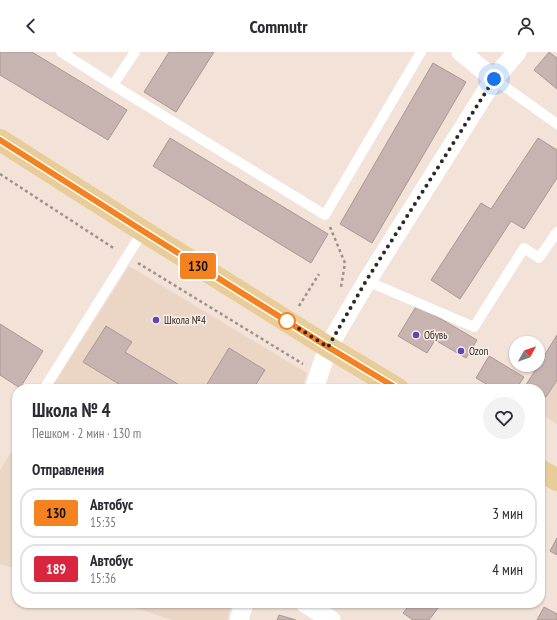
<!DOCTYPE html>
<html lang="ru">
<head>
<meta charset="utf-8">
<style>
	body { margin:0; font-family:"PT Sans Narrow",sans-serif; background:#f2f2f3; color:#2b2b33; height:100vh; display:flex; flex-direction:column; font-size:15px; white-space:nowrap }
	* { box-sizing:border-box; margin:0 }
	p { font-size:13px; color:#7c7c81 }
	.icon { flex:none; width:22px; height:22px; fill:none; stroke:currentColor; stroke-width:2; stroke-linecap:round; stroke-linejoin:round }
	.map { position:relative; flex:1; overflow:hidden }
	.sheet { position:absolute; left:12px; top:332px; width:533px; height:224px; display:flex; flex-direction:column; background:#fff; border-radius:16px; box-shadow:0 1px 3px #0004 }
	.sheet>* { flex:none }
	.badge { padding:0 8px; border-radius:3px; font-size:14px; line-height:26px }
	.needle { width:26px; rotate:50deg }
	.tools { position:absolute; left:509px; top:284px; display:grid; gap:8px }
	.tools a { display:grid; place-items:center; width:36px; height:36px; border-radius:50%; background:#fff; box-shadow:0 1px 3px #0004; font-size:20px }
	.you { position:absolute; width:20px; height:20px; margin:-10px; border:3px solid #fff; border-radius:50%; background:#1a73e8; box-shadow:0 0 0 6px #1a73e833 }
	.map>.badge { position:absolute; translate:-50% -50%; box-shadow:0 0 0 2px #fff }
	h2 { padding:0 20px; font-size:15px; line-height:36px }
	.round { display:grid; place-items:center; flex:none; width:42px; height:42px; border-radius:21px; background:#f2f2f3 }
	.headline { display:flex; align-items:center; justify-content:space-between; height:68px; padding:0 20px }
	h1 { font-size:19px; font-weight:800; line-height:30px }
	ul { padding:0; list-style:none }
	li { display:flex; align-items:center; gap:12px; height:50px; margin:0 8px 6px; padding:0 12px; border:2px solid #e1e1e2; border-radius:16px }
	li div { flex:1 }
	li b { display:block; font-size:15px }
	li em { font-style:normal }
	li .badge { min-width:44px; font-weight:700; text-align:center }
	header { display:flex; justify-content:space-between; align-items:center; height:52px; padding:0 20px; background:#fff; font-size:18px; font-weight:800 }
	.map>svg:first-child { display:block }
	.built { fill:#ebd5c5 }
	.building { fill:#c7b4b1; stroke:#aa9894 }
	.lines { fill:none; stroke-linecap:round; stroke-linejoin:round }
	.path { stroke:#9d918a; stroke-width:2.5; stroke-dasharray:3 3; stroke-linecap:butt }
	.lane { stroke:#fff; stroke-width:10 }
	.street { stroke:#fff; stroke-width:19 }
	.primary { stroke:#e8cd98; stroke-width:22 }
	.line-casing { stroke:#fff; stroke-width:9 }
	.line { stroke:#f58220; stroke-width:6 }
	.walk { stroke:#2e2824; stroke-width:4; stroke-dasharray:0 7.2 }
	.poi-dot { fill:#6044bd; stroke:#fdf0e8; stroke-width:1.5 }
	.stop-dot { fill:#fff; stroke:#f58220; stroke-width:2 }
	.labels { text-anchor:middle; stroke-width:3; stroke-linejoin:round; paint-order:stroke }
	.poi-label { font-size:11px; fill:#2e2824; stroke:#fdf0e8; text-anchor:start }
</style>
</head>
<body>
<header><svg class="icon" aria-label="back" viewBox="0 0 24 24"><path d="M15 5l-7 7 7 7"/></svg>Commutr<svg class="icon" aria-label="person" viewBox="0 0 24 24"><circle cx="12" cy="8" r="4"/><path d="M4 21q1-7 8-7t8 7"/></svg></header>
<div class="map">
<svg width="557" height="568" viewBox="0 0 557 568">
	<rect width="100%" height="100%" fill="#f2e2d8"/>
	<path class="built" d="M 129,214 L 307,321 L 302,337 L 51,337 Z
		M 557,283 L 557,372 L 540,361 L 540,337 L 523,337 Z
		M 17,390 L 17,517 L 0,512 L 0,418 Z
		M 120,551 L 232,551 L 227,568 L 172,568 Z"/>
	<path class="building" d="M 0,0 L 32,0 L 127,58 L 108,88 L 0,23 Z
		M 169,0 L 214,0 L 176,60 L 144,40 Z
		M 549,0 L 557,6 L 557,37 L 534,18 Z
		M 433,11 L 466,30 L 372,191 L 340,172 Z
		M 170,86 L 328,182 L 311,211 L 153,114 Z
		M 538,86 L 557,98 L 557,126 L 524,177 L 511,169 L 460,247 L 431,228 L 481,151 L 491,157 Z
		M 417,253 L 477,288 L 466,306 L 435,288 L 427,301 L 398,284 Z
		M 0,272 L 43,299 L 20,336 L 0,323 Z
		M 106,274 L 132,290 L 125,300 L 186,337 L 127,337 L 83,310 Z
		M 557,283 L 557,328 L 546,345 L 540,341 L 540,337 L 533,337 L 526,333 Z
		M 229,296 L 265,318 L 253,337 L 204,337 Z
		M 489,304 L 524,325 L 516,337 L 495,337 L 476,326 Z
		M 557,486 L 557,503 L 550,499 Z
		M 411,551 L 442,551 L 429,568 L 413,568 L 403,561 Z
		M 544,555 L 557,562 L 557,568 L 537,568 Z
		M 279,563 L 296,568 L 277,568 Z"/>
	<g class="lines">
		<path class="path" d="M 0,122 L 115,197
			M 330,175 L 345,211 L 341,235
			M 138,211 L 303,312
			M 299,254 L 319,222"/>
		<path class="lane" d="M 61,0 L 113,33 L 325,163 L 421,0
			M 494,27 L 557,72
			M 113,33 L 135,0
			M 367,229 L 474,275 L 524,196 L 539,206 L 557,180
			M 44,337 L 143,179"/>
		<path class="street" d="M 461,0 L 494,27
			M 314,337 L 328,295 L 367,229 L 494,27 L 517,0
			M 305,551 L 331,568
			M 239,568 L 244,551"/>
		<path class="primary" d="M 0,88 L 143,179 L 328,295 L 398,337
			M 540,418 L 557,428"/>
	</g>
	<g class="lines">
		<g class="line-casing">
			<path id="line" d="M 0,88 L 143,179 L 328,295 L 398,337"/>
		</g>
		<use href="#line" class="line"/>
		<path class="walk" d="M 287,269 L 328,295 L 366,229 L 494,27"/>
	</g>
	<g class="poi-dot">
		<circle cx="156" cy="268" r="4"/>
		<circle cx="416" cy="283" r="4"/>
		<circle cx="461" cy="299" r="4"/>
	</g>
	<circle class="stop-dot" cx="287" cy="269" r="8"/>
	<g class="labels">
		<g class="poi-label">
			<text x="164" y="272">Школа №4</text>
			<text x="424" y="287">Обувь</text>
			<text x="469" y="303">Ozon</text>
		</g>
	</g>
</svg>
<div class="tools">
<a><svg class="needle" viewBox="-14 -14 28 28"><path d="M0-13l5 13h-10z" fill="#e53935"/><path d="M0 13l5-13h-10z" fill="#7c7c81"/></svg></a>
</div>
<div class="you" style="left:494px;top:27px"></div>
<b class="badge" style="left:198px;top:214px;background:#f58220;color:#111">130</b>
<section class="sheet">
<div class="headline"><div><h1>Школа № 4</h1><p>Пешком · 2 мин · 130 m</p></div><a class="round"><svg class="icon" aria-label="heart" viewBox="0 0 24 24"><path d="M12 20l-8-8c-3-5 5-10 8-4 3-6 11-1 8 4z"/></svg></a></div>
<h2>Отправления</h2>
<ul>
<li><span class="badge" style="background:#f58220;color:#111">130</span><div><b>Автобус</b><p>15:35</p></div><em>3 мин</em></li>
<li><span class="badge" style="background:#d7263d;color:#fff">189</span><div><b>Автобус</b><p>15:36</p></div><em>4 мин</em></li>
</ul>
</section>
</div>
</body>
</html>
